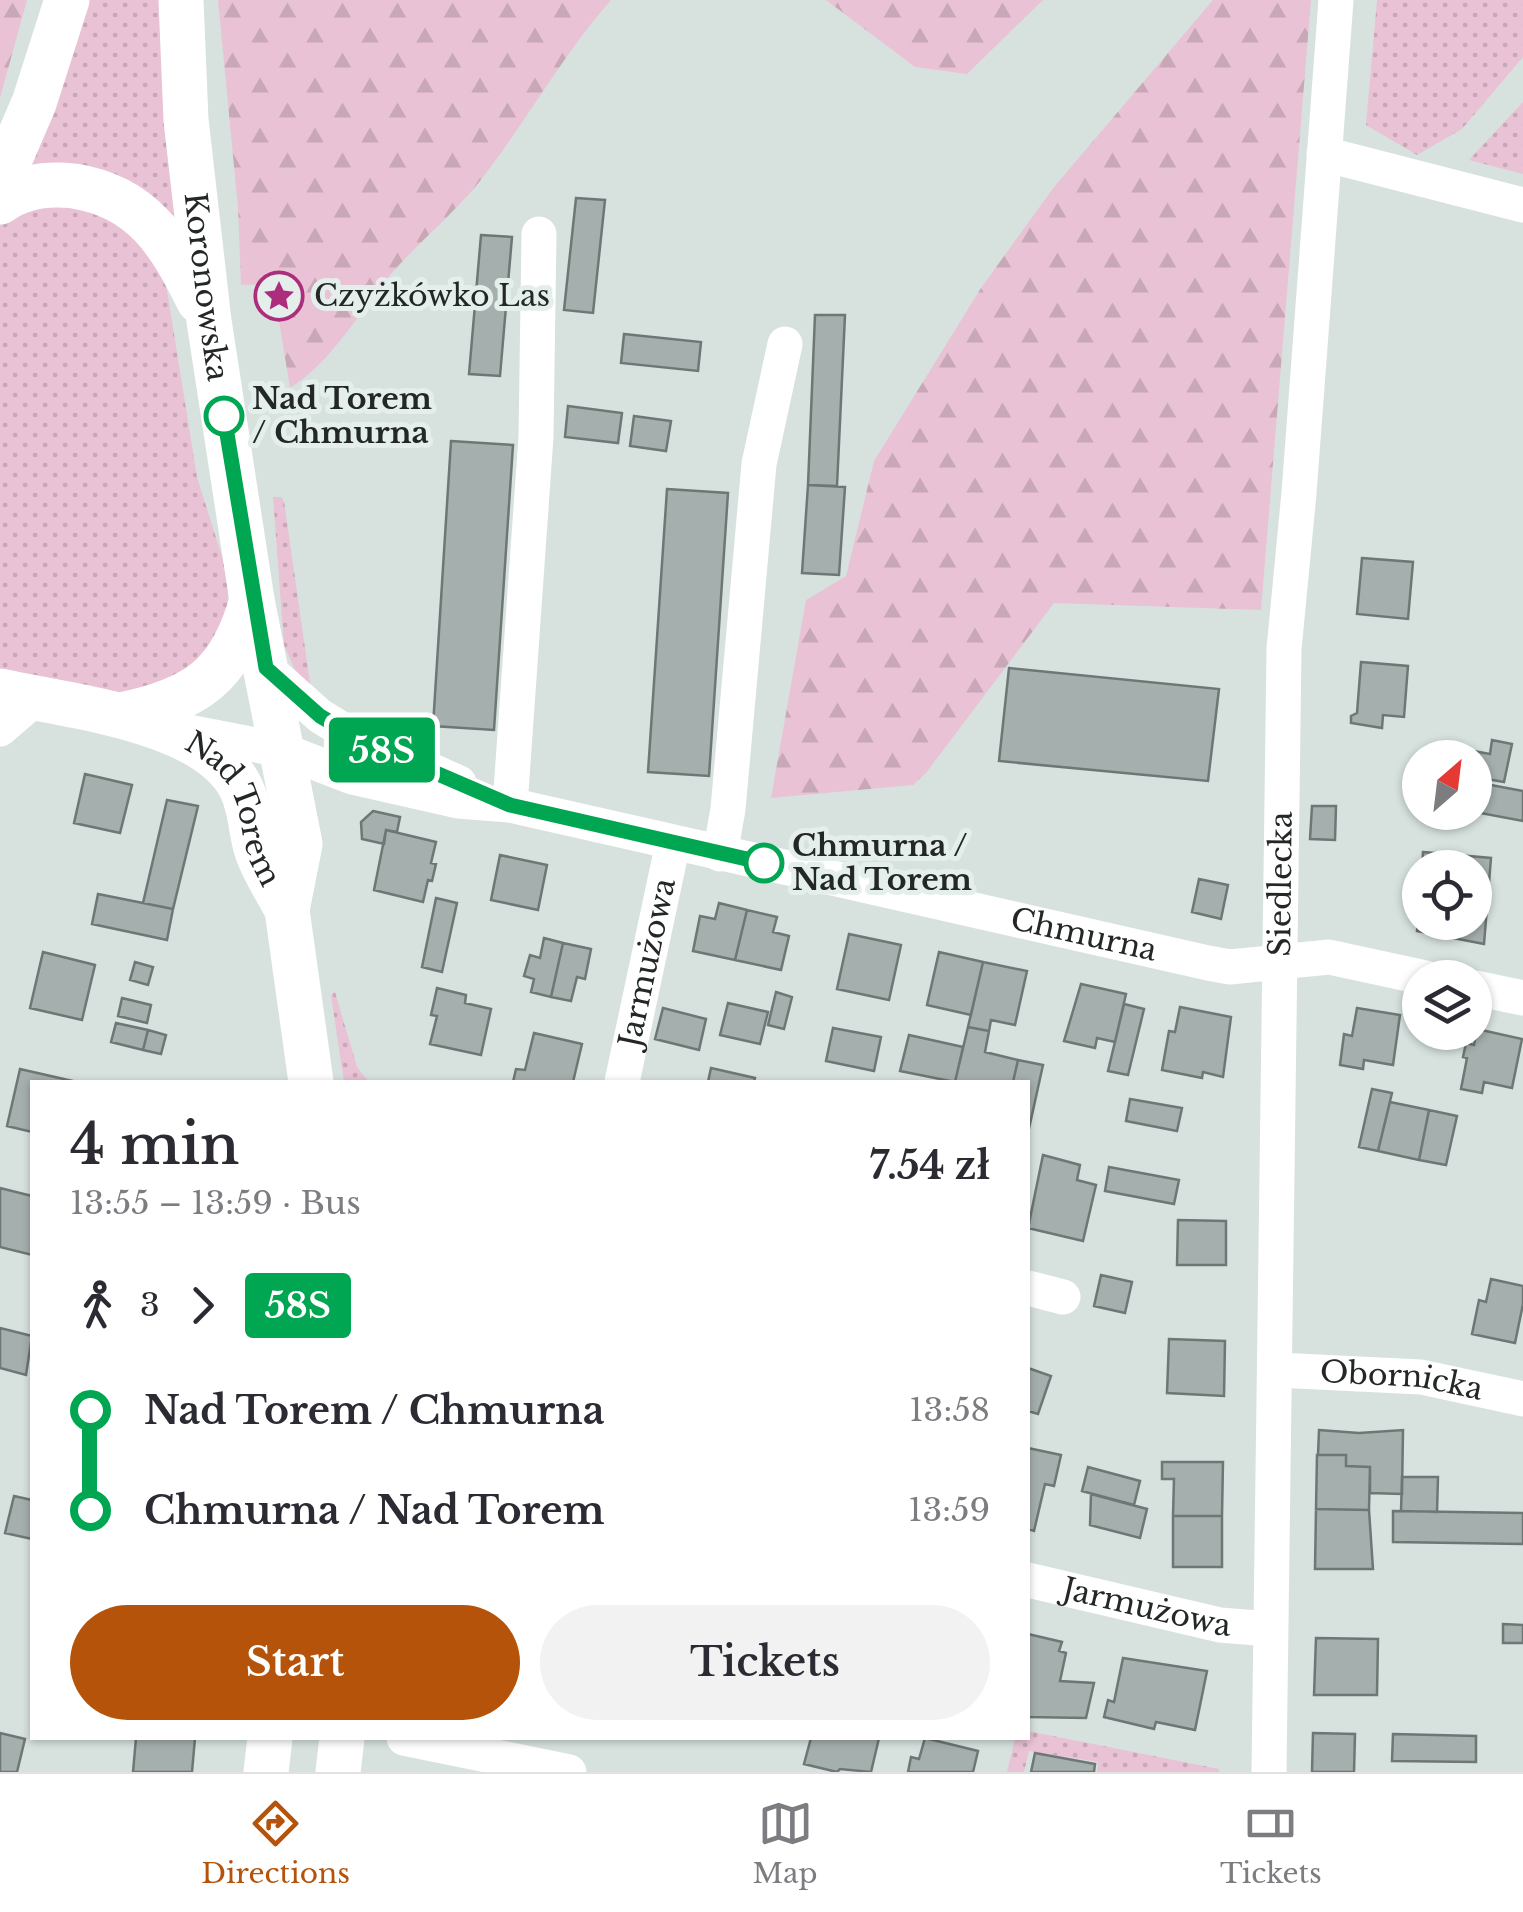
<!DOCTYPE html>
<html lang="en">
<head>
<meta charset="utf-8">
<style>
	body { margin:0; font-family:"Libre Baskerville",serif; background:#f2f2f3; color:#2b2b33; height:100vh; display:flex; flex-direction:column; font-size:38px; white-space:nowrap }
	* { box-sizing:border-box; margin:0 }
	p { font-size:32px; color:#7c7c81 }
	.icon { flex:none; width:55px; height:55px; fill:none; stroke:currentColor; stroke-width:2; stroke-linecap:round; stroke-linejoin:round }
	.map { position:relative; flex:1; overflow:hidden }
	.sheet { position:absolute; left:30px; top:1080px; width:1000px; height:660px; display:flex; flex-direction:column; background:#fff; border-radius:0px; box-shadow:0 2px 8px #0004 }
	.sheet>* { flex:none }
	.badge { padding:0 20px; border-radius:8px; font-size:35px; line-height:65px }
	.needle { width:65px; rotate:28deg }
	.buttons { position:absolute; left:1402px; top:740px; display:grid; gap:20px }
	.buttons a { display:grid; place-items:center; width:90px; height:90px; border-radius:50%; background:#fff; box-shadow:0 2px 8px #0004; font-size:50px }
	.map>.badge { position:absolute; translate:-50% -50%; box-shadow:0 0 0 5px #fff }
	.legs { display:flex; align-items:center; gap:15px; height:110px; padding:0 40px; font-size:32px }
	.legs p { margin-inline-start:auto }
	.headline { display:flex; align-items:center; justify-content:space-between; height:170px; padding:0 40px }
	h1 { font-size:55px; font-weight:600; line-height:75px }
	.action { display:flex; gap:20px; margin-top:auto; padding:20px 40px }
	.action a { flex:1; height:115px; border-radius:60px; background:#b45309; color:#fff; font-size:40px; font-weight:600; line-height:115px; text-align:center }
	.action a+a { background:#f2f2f3; color:#2b2b33 }
	ul { padding:0 40px; list-style:none }
	li { display:flex; align-items:center; gap:35px; height:100px; font-size:38px }
	li i { display:grid; place-items:center; width:15px; height:100%; margin:0 12px; background:currentColor }
	li i::after { content:''; width:25px; height:25px; margin:-12px; border:8px solid; border-radius:50%; background:#fff }
	li p { margin-inline-start:auto }
	li:first-child i { background:linear-gradient(#0000 50%,currentColor 0) }
	li:last-child i { background:linear-gradient(currentColor 50%,#0000 0) }
	.tab-bar { display:flex; justify-content:space-around; align-items:center; height:140px; border-top:2px solid #e1e1e2; background:#fff; font-size:28px; color:#7c7c81 }
	.tab-bar a { display:grid; justify-items:center; gap:5px }
	.tab-bar .selected { color:#b45309 }
	.map>svg:first-child { display:block }
	.grass { fill:url(#grass-dots) }
	.forest { fill:url(#forest-firs) }
	.building { fill:#a5afad; stroke:#6e7775; stroke-width:2.5 }
	.lines { fill:none; stroke-linecap:round; stroke-linejoin:round }
	.minor { stroke:#fff; stroke-width:35 }
	.major { stroke:#fff; stroke-width:45 }
	.line-1-casing { stroke:#fff; stroke-width:22 }
	.line-1 { stroke:#00a651; stroke-width:15 }
	.stop-1-dot { fill:#fff; stroke:#00a651; stroke-width:5 }
	.labels { text-anchor:middle; stroke-width:10; stroke-linejoin:round; paint-order:stroke }
	.street-label { font-size:30px; fill:#232726; stroke:#e4efec }
	.poi-label { font-size:30px; fill:#232726; stroke:#e4efec; text-anchor:start }
	.stop-label { font-size:30px; font-weight:bold; fill:#232726; stroke:#e4efec; text-anchor:start }
</style>
</head>
<body>
<div class="map">
<svg width="1523" height="1772" viewBox="0 0 1523 1772">
	<defs>
		<pattern id="grass-dots" width="8" height="8" patternUnits="userSpaceOnUse" patternTransform="scale(2.5)"><rect width="8" height="8" fill="#e9c2d5"/><path d="M2 2h.1M6 6h.1" fill="none" stroke="#c8a7b7" stroke-width="1.8" stroke-linecap="round"/></pattern>
		<pattern id="forest-firs" width="22" height="20" patternUnits="userSpaceOnUse" patternTransform="scale(2.5)"><rect width="22" height="20" fill="#e9c2d5"/><path d="M5 1l3.5 6h-7zM16 11l3.5 6h-7z" fill="#c8a7b7"/></pattern>
	</defs>
	<rect width="100%" height="100%" fill="#d7e2df"/>
	<path class="grass" d="M 81,0 L 162,0 L 176,212 L 173,215 L 21,168 Z
		M 1377,0 L 1523,0 L 1523,57 L 1462,129 L 1417,155 L 1366,125 Z
		M 1523,102 L 1523,174 L 1469,160 Z
		M 58,200 L 136,229 L 166,284 L 197,477 L 223,560 L 228,591 L 227,613 L 203,663 L 125,696 L 0,673 L 0,225 L 8,218 Z
		M 273,497 L 281,497 L 284,501 L 311,690 L 294,668 L 284,645 Z
		M 335,992 L 357,1067 L 369,1082 L 344,1082 L 331,995 Z
		M 1028,1731 L 1219,1769 L 1219,1772 L 1097,1772 L 1098,1762 L 1029,1751 L 1024,1772 L 1007,1772 L 1015,1738 L 1028,1738 Z"/>
	<path class="forest" d="M 0,0 L 27,0 L 0,98 Z
		M 218,0 L 611,0 C 560,58 524,126 476,186 C 450,217 418,243 391,274 C 360,311 332,362 290,388 L 273,284 L 241,285 L 238,208 Z
		M 826,0 L 1043,0 L 967,74 L 915,67 Z
		M 1213,0 L 1311,0 L 1261,610 L 1054,603 L 926,773 L 913,785 L 771,798 L 806,600 L 846,576 L 874,461 L 981,288 L 1054,187 Z"/>
	<path class="building" d="M 576,198 L 605,200 L 593,313 L 564,310 Z
		M 481,235 L 512,237 L 500,376 L 469,374 Z
		M 815,315 L 845,315 L 837,486 L 808,485 Z
		M 624,334 L 701,342 L 698,371 L 621,363 Z
		M 568,406 L 622,413 L 618,443 L 565,437 Z
		M 634,416 L 671,421 L 666,451 L 630,446 Z
		M 451,441 L 513,445 L 494,730 L 433,726 Z
		M 808,485 L 845,487 L 839,575 L 802,573 Z
		M 667,489 L 728,493 L 709,776 L 648,772 Z
		M 1362,558 L 1413,562 L 1408,619 L 1357,614 Z
		M 1361,662 L 1408,666 L 1404,717 L 1383,715 L 1382,728 L 1351,723 L 1351,716 L 1357,713 Z
		M 1009,668 L 1219,689 L 1208,781 L 999,761 Z
		M 1492,740 L 1512,744 L 1504,782 L 1475,777 L 1475,758 L 1444,758 L 1446,746 L 1490,754 Z
		M 85,774 L 132,785 L 120,833 L 74,823 Z
		M 1475,782 L 1523,791 L 1523,821 L 1475,812 Z
		M 167,800 L 198,806 L 173,909 L 143,903 Z
		M 1312,806 L 1336,806 L 1335,840 L 1310,839 Z
		M 373,811 L 400,817 L 397,832 L 386,830 L 384,844 L 362,839 L 361,822 Z
		M 386,830 L 436,842 L 431,863 L 436,864 L 432,881 L 428,880 L 423,902 L 374,890 Z
		M 1423,852 L 1491,858 L 1484,944 L 1417,931 L 1420,895 L 1420,922 L 1475,922 L 1475,868 L 1422,868 Z
		M 500,855 L 547,865 L 538,910 L 491,900 Z
		M 1199,879 L 1228,885 L 1221,919 L 1192,912 Z
		M 98,894 L 173,909 L 167,940 L 92,924 Z
		M 436,898 L 457,903 L 442,972 L 422,967 Z
		M 719,903 L 747,910 L 735,960 L 693,951 L 700,916 L 715,919 Z
		M 747,910 L 777,917 L 773,932 L 789,936 L 781,970 L 735,960 Z
		M 849,934 L 901,945 L 889,1000 L 837,989 Z
		M 544,938 L 563,943 L 551,997 L 531,992 L 534,979 L 524,976 L 530,955 L 540,958 Z
		M 563,943 L 591,949 L 585,979 L 577,977 L 571,1001 L 551,997 Z
		M 43,952 L 95,965 L 82,1020 L 30,1008 Z
		M 939,952 L 983,962 L 971,1015 L 927,1005 Z
		M 135,962 L 153,967 L 148,985 L 130,980 Z
		M 983,962 L 1027,971 L 1015,1025 L 991,1020 L 989,1031 L 968,1027 Z
		M 1081,984 L 1126,994 L 1115,1042 L 1097,1038 L 1095,1048 L 1064,1041 Z
		M 437,988 L 466,995 L 465,1003 L 491,1009 L 481,1055 L 430,1044 L 437,1016 L 431,1015 Z
		M 776,992 L 792,997 L 784,1029 L 768,1025 Z
		M 122,998 L 151,1005 L 147,1023 L 118,1016 Z
		M 728,1003 L 768,1012 L 760,1044 L 720,1035 Z
		M 1124,1004 L 1144,1009 L 1128,1075 L 1108,1071 Z
		M 1180,1007 L 1231,1017 L 1223,1077 L 1203,1072 L 1202,1078 L 1162,1070 L 1169,1031 L 1175,1032 Z
		M 663,1008 L 706,1019 L 699,1050 L 655,1039 Z
		M 1357,1008 L 1400,1015 L 1393,1065 L 1364,1060 L 1363,1069 L 1340,1065 L 1344,1034 L 1352,1036 Z
		M 116,1023 L 148,1030 L 143,1050 L 111,1042 Z
		M 968,1027 L 989,1031 L 985,1052 L 1018,1060 L 1013,1082 L 955,1082 Z
		M 833,1028 L 881,1037 L 874,1071 L 826,1061 Z
		M 1477,1029 L 1522,1039 L 1512,1088 L 1484,1082 L 1482,1093 L 1461,1089 L 1467,1058 L 1463,1057 L 1466,1043 L 1474,1045 Z
		M 148,1030 L 166,1035 L 161,1054 L 143,1050 Z
		M 534,1033 L 582,1044 L 573,1082 L 513,1082 L 516,1069 L 525,1070 Z
		M 909,1035 L 963,1047 L 955,1082 L 900,1071 Z
		M 1018,1060 L 1043,1065 L 1028,1133 L 1028,1082 L 1013,1082 Z
		M 711,1068 L 755,1078 L 754,1082 L 708,1082 Z
		M 20,1069 L 77,1082 L 32,1082 L 32,1132 L 7,1126 Z
		M 1372,1089 L 1392,1093 L 1378,1151 L 1359,1147 Z
		M 1130,1099 L 1182,1108 L 1177,1131 L 1126,1121 Z
		M 1390,1102 L 1429,1110 L 1419,1160 L 1378,1151 Z
		M 1429,1110 L 1457,1116 L 1446,1165 L 1419,1160 Z
		M 1043,1155 L 1080,1165 L 1077,1180 L 1096,1185 L 1083,1241 L 1028,1228 Z
		M 1109,1167 L 1179,1180 L 1174,1204 L 1105,1191 Z
		M 0,1188 L 32,1196 L 32,1255 L 0,1247 Z
		M 1178,1220 L 1226,1221 L 1226,1265 L 1177,1265 Z
		M 1101,1275 L 1132,1282 L 1125,1313 L 1094,1306 Z
		M 1491,1279 L 1523,1286 L 1523,1304 L 1515,1343 L 1472,1334 L 1479,1300 L 1486,1302 Z
		M 0,1328 L 32,1336 L 26,1375 L 0,1368 Z
		M 1169,1339 L 1225,1341 L 1224,1396 L 1167,1393 Z
		M 1028,1368 L 1051,1376 L 1038,1414 L 1028,1411 Z
		M 1319,1430 L 1359,1433 L 1403,1430 L 1402,1494 L 1370,1493 L 1370,1467 L 1346,1466 L 1346,1455 L 1318,1455 Z
		M 1028,1448 L 1061,1455 L 1054,1486 L 1045,1484 L 1034,1531 L 1028,1529 Z
		M 1317,1455 L 1346,1455 L 1346,1466 L 1370,1467 L 1369,1510 L 1316,1509 Z
		M 1162,1462 L 1223,1462 L 1222,1516 L 1173,1516 L 1174,1479 L 1162,1479 Z
		M 1088,1467 L 1140,1481 L 1134,1505 L 1082,1491 Z
		M 1402,1477 L 1438,1477 L 1437,1512 L 1401,1511 Z
		M 1091,1494 L 1147,1509 L 1140,1538 L 1090,1525 Z
		M 14,1496 L 32,1500 L 32,1539 L 5,1533 Z
		M 1316,1509 L 1369,1510 L 1373,1569 L 1315,1569 Z
		M 1393,1511 L 1523,1513 L 1523,1544 L 1393,1542 Z
		M 1173,1516 L 1222,1516 L 1222,1567 L 1173,1567 Z
		M 1503,1624 L 1523,1625 L 1523,1643 L 1503,1643 Z
		M 1028,1634 L 1062,1642 L 1059,1651 L 1066,1653 L 1060,1681 L 1094,1683 L 1086,1718 L 1028,1717 Z
		M 1316,1638 L 1378,1639 L 1377,1695 L 1314,1695 Z
		M 1123,1658 L 1207,1671 L 1195,1730 L 1156,1722 L 1154,1729 L 1104,1717 L 1108,1700 L 1114,1702 Z
		M 0,1733 L 25,1739 L 17,1772 L 0,1772 Z
		M 1313,1733 L 1355,1734 L 1354,1772 L 1312,1772 Z
		M 1393,1734 L 1476,1736 L 1476,1762 L 1392,1761 Z
		M 136,1738 L 195,1738 L 192,1772 L 133,1772 Z
		M 811,1738 L 879,1738 L 871,1772 L 840,1769 L 837,1772 L 804,1764 Z
		M 925,1738 L 978,1751 L 973,1772 L 908,1772 L 911,1757 L 919,1759 Z
		M 1035,1753 L 1095,1764 L 1094,1772 L 1031,1772 Z"/>
	<g class="lines">
		<g class="minor">
			<path d="M 1324,154 L 1523,205"/>
			<path d="M 266,668 L 320,716 L 346,732 L 459,783"/>
			<path d="M 0,729 L 35,699"/>
			<path id="s1" d="M 183,731 L 282,750 L 352,777 L 458,801 L 510,805 L 1208,963 L 1230,967 L 1329,957 L 1426,978"/>
			<path d="M 510,805 L 536,437 L 539,234"/>
			<path d="M 720,854 L 728,809 L 759,464 L 785,344"/>
			<path d="M 1475,988 L 1523,998"/>
			<path id="s2" d="M 622,1082 L 673,843"/>
			<path d="M 1028,1288 L 1063,1297"/>
			<path id="s3" d="M 1277,1370 L 1421,1377 L 1523,1399"/>
			<path id="s4" d="M 1028,1580 L 1220,1625 L 1270,1629"/>
			<path d="M 404,1738 L 569,1772"/>
			<path id="s5" d="M 1269,1772 L 1284,649 L 1299,493 L 1336,0"/>
		</g>
		<g class="major">
			<path id="s6" d="M 181,0 L 186,120 L 209,321 L 252,600 L 300,844 L 287,910 L 311,1082"/>
			<path d="M 0,182 L 34,103 L 67,0"/>
			<path d="M 0,202 C 22,186 48,183 74,186 C 144,197 170,243 199,301"/>
			<path id="s7" d="M 0,691 C 69,706 208,720 241,788 C 251,808 250,828 256,848 C 262,869 277,890 287,910"/>
			<path d="M 121,715 C 196,700 231,676 252,600"/>
			<path d="M 266,1772 L 270,1738"/>
			<path d="M 338,1772 L 342,1738"/>
		</g>
	</g>
	<g class="lines">
		<g class="line-1-casing">
			<path id="line-1" d="M 224,416 L 266,668 L 320,716 L 364,742 L 510,805 L 764,863"/>
		</g>
		<use href="#line-1" class="line-1"/>
	</g>
	<defs>
		<g id="sight-ring" transform="scale(2.5)"><circle r="9.5" fill="#e4efec" stroke="#ac2d7c" stroke-width="1.5"/><path d="M0-6L1.8-2.2L6-1.7L2.9 1.2L3.7 5.4L0 3.3L-3.7 5.4L-2.9 1.2L-6-1.7L-1.8-2.2Z" fill="#ac2d7c"/></g>
	</defs>
	<g fill-rule="evenodd">
		<use href="#sight-ring" x="279" y="296"/>
	</g>
	<g class="stop-1-dot">
		<circle cx="224" cy="416" r="18"/>
		<circle cx="764" cy="863" r="18"/>
	</g>
	<g class="labels">
		<g class="street-label">
			<text dy="10" stroke="none"><textPath href="#s6" startOffset="288">Koronowska</textPath></text>
			<text dy="10" stroke="none"><textPath href="#s7" startOffset="282">Nad Torem</textPath></text>
			<text dy="10" stroke="none"><textPath href="#s5" startOffset="888">Siedlecka</textPath></text>
			<text dy="10" stroke="none"><textPath href="#s1" startOffset="925">Chmurna</textPath></text>
			<text dy="10" stroke="none"><textPath href="#s2" startOffset="122">Jarmużowa</textPath></text>
			<text dy="10" stroke="none"><textPath href="#s3" startOffset="125">Obornicka</textPath></text>
			<text dy="10" stroke="none"><textPath href="#s4" startOffset="122">Jarmużowa</textPath></text>
		</g>
		<g class="poi-label">
			<text x="314" y="306">Czyżkówko Las</text>
		</g>
		<g class="stop-label">
			<text x="252" y="409">Nad Torem<tspan x="252" dy="34">/ Chmurna</tspan></text>
			<text x="792" y="856">Chmurna /<tspan x="792" dy="34">Nad Torem</tspan></text>
		</g>
	</g>
</svg>
<div class="buttons">
<a><svg class="needle" viewBox="-14 -14 28 28"><path d="M0-13l5 13h-10z" fill="#e53935"/><path d="M0 13l5-13h-10z" fill="#7c7c81"/></svg></a>
<a><svg class="icon" aria-label="locate" viewBox="0 0 24 24"><circle cx="12" cy="12" r="6"/><path d="M12 2v4M12 18v4M2 12h4M18 12h4"/></svg></a>
<a><svg class="icon" aria-label="layers" viewBox="0 0 24 24"><path d="M12 4l9 5-9 5-9-5zM3 14l9 5 9-5"/></svg></a>
</div>
<b class="badge" style="left:382px;top:750px;background:#00a651;color:#fff">58S</b>
<section class="sheet">
<div class="headline"><div><h1>4 min</h1><p>13:55 – 13:59 · Bus</p></div><b>7.54 zł</b></div>
<div class="legs"><svg class="icon" aria-label="walk" viewBox="0 0 24 24"><circle cx="13" cy="4" r="2"/><path d="M13 8l-2 6 4 7M11 14l-3 7M7 12l3-4h3l4 4"/></svg>3<svg class="icon" aria-label="forward" viewBox="0 0 24 24"><path d="M9 5l7 7-7 7"/></svg><b class="badge" style="background:#00a651;color:#fff">58S</b></div>
<ul>
<li><i style="color:#00a651"></i><b>Nad Torem / Chmurna</b><p>13:58</p></li>
<li><i style="color:#00a651"></i><b>Chmurna / Nad Torem</b><p>13:59</p></li>
</ul>
<div class="action"><a>Start</a><a>Tickets</a></div>
</section>
</div>
<nav class="tab-bar">
<a class="selected"><svg class="icon" aria-label="directions" viewBox="0 0 24 24"><path d="M12 3l9 9-9 9-9-9zM9 14v-3h6M13 9l2 2-2 2"/></svg>Directions</a>
<a><svg class="icon" aria-label="map" viewBox="0 0 24 24"><path d="M3 6l6-2 6 2 6-2v14l-6 2-6-2-6 2zM9 4v14M15 6v14"/></svg>Map</a>
<a><svg class="icon" aria-label="tickets" viewBox="0 0 24 24"><path d="M3 7h18v10H3zM15 7v10"/></svg>Tickets</a>
</nav>
</body>
</html>
